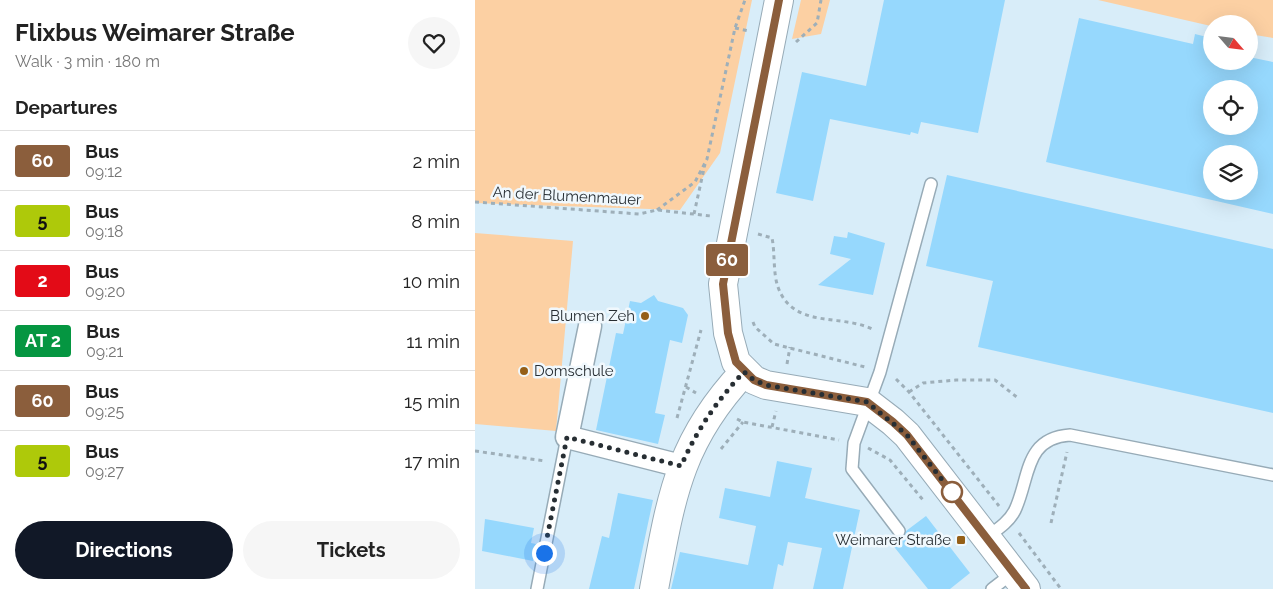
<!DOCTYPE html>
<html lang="en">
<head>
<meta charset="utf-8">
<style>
	body { margin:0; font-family:Raleway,sans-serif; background:#f6f6f6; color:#222; height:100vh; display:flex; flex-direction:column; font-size:19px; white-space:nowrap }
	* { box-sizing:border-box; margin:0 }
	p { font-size:16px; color:#767676 }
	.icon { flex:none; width:28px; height:28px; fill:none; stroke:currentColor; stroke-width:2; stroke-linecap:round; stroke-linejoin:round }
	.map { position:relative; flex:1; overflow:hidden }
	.drawer { display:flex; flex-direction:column; background:#fff; width:475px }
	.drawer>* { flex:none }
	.badge { padding:0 10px; border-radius:4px; font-size:18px; line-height:32px }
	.needle { width:32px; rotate:118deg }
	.fabs { position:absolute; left:728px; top:15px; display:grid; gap:10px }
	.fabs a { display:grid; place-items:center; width:55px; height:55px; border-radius:50%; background:#fff; box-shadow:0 5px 20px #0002; font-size:25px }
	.you { position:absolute; width:25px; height:25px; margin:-12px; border:4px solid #fff; border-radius:50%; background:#1a73e8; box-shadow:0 0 0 8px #1a73e833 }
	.map>.badge { position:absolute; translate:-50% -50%; box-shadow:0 0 0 2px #fff }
	h2 { padding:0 15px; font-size:19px; line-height:45px }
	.round { display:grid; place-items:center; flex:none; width:52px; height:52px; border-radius:26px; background:#f6f6f6 }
	.head { display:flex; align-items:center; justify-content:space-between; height:85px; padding:0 15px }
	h1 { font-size:24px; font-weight:700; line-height:38px }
	.cta { display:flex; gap:10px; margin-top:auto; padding:10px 15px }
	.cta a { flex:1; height:58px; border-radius:30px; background:#111827; color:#fff; font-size:20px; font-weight:700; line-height:58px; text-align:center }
	.cta a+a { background:#f6f6f6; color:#222 }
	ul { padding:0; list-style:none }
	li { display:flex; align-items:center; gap:15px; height:60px; padding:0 15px; border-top:1px solid #e0e0e0 }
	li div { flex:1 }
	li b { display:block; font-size:19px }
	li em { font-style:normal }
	li .badge { min-width:55px; font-weight:700; text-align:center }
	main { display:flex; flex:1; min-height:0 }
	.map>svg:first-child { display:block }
	.green { fill:#fcd0a3 }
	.building { fill:#96d8fd; fill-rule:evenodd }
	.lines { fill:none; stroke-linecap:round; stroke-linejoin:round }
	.service-casing { stroke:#97abb7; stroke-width:14 }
	.minor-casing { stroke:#97abb7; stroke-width:25 }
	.tertiary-casing { stroke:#97abb7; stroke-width:30 }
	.secondary-casing { stroke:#97abb7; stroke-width:30 }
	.path { stroke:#9eafb9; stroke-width:3; stroke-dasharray:4 4; stroke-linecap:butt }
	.service { stroke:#fff; stroke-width:11 }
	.minor { stroke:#fff; stroke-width:22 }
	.tertiary { stroke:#fff; stroke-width:28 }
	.secondary { stroke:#fff; stroke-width:28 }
	.line-casing { stroke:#fff; stroke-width:11 }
	.line { stroke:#8b5e3c; stroke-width:8 }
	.walk { stroke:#272e33; stroke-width:5; stroke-dasharray:0 9 }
	.poi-dot { fill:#955f17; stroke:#f0f8fd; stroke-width:2 }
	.stop-dot { fill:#fff; stroke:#8b5e3c; stroke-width:2.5 }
	.labels { text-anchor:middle; stroke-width:5; stroke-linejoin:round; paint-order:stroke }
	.street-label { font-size:15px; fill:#272e33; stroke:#f0f8fd }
	.poi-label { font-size:15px; fill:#272e33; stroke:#f0f8fd; text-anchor:end }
</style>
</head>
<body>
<main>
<section class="drawer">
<div class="head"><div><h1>Flixbus Weimarer Straße</h1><p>Walk · 3 min · 180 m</p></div><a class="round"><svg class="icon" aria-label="heart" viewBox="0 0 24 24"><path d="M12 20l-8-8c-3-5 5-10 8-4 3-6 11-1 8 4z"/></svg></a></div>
<h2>Departures</h2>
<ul>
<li><span class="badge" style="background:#8b5e3c;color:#fff">60</span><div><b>Bus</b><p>09:12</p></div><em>2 min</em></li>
<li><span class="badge" style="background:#aec90a;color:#111">5</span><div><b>Bus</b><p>09:18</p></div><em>8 min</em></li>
<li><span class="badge" style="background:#e30b17;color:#fff">2</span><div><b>Bus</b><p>09:20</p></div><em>10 min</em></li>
<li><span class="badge" style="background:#059641;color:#fff">AT 2</span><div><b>Bus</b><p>09:21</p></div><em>11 min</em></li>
<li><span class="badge" style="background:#8b5e3c;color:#fff">60</span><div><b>Bus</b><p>09:25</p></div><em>15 min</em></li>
<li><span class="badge" style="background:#aec90a;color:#111">5</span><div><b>Bus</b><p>09:27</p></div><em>17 min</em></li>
</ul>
<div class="cta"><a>Directions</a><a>Tickets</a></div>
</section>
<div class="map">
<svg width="798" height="589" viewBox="0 0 798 589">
	<rect width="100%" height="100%" fill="#d8edf9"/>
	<path class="green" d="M 0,0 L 277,0 L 245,153 L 205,210 L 0,203 Z
		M 326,0 L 355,0 L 346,34 L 317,39 Z
		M 623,0 L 798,0 L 798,38 L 774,34 L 774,24 L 736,24 L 736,26 Z
		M 0,233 L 98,241 L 81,431 L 0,424 Z"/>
	<path class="building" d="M 409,0 L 530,0 L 503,133 L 446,122 L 443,134 L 436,132 L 435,135 L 355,119 L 338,201 L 301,193 L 327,72 L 391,86 Z
		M 604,18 L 718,44 L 720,34 L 736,38 L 736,61 L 774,61 L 774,57 L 798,62 L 798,214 L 571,162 ZM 736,89 L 774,89 L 774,126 L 736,126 ZM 736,154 L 774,154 L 774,191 L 736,191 Z
		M 472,175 L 798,249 L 798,413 L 503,347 L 518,281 L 451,266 Z
		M 373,232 L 410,243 L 398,295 L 343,285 L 376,259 L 355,254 L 359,236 L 372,238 Z
		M 179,295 L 183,301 L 208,308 L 213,315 L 207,343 L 195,340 L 180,413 L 190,415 L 183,444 L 121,430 L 141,333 L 148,334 L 155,301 L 166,303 Z
		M 302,461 L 337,468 L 330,498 L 385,510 L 368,589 L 338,589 L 347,548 L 313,542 L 308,566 L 303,564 L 298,589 L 196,589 L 205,552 L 273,565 L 281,526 L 244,518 L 250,488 L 295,497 Z
		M 143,493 L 178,500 L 159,589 L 114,589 L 127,536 L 134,538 Z
		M 451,516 L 495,573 L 475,589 L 453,589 L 416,543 L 429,537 L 431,531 Z
		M 10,519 L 59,528 L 56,543 L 61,544 L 58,561 L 7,551 Z"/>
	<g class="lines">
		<g class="service-casing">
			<path id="service" d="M 424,531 L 377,469 L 379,443 L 405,372 L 456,184
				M 512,537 C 523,529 534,522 540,510 C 555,478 549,438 595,435 L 798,475
				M 62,589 L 92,437
				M 517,589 L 539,572"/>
		</g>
		<g class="minor-casing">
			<path id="minor" d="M 115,326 L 92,437 L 206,466"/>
		</g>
		<g class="tertiary-casing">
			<path id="tertiary" d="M 179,589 C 196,499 203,442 269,372"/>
		</g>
		<g class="secondary-casing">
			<path id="secondary" d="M 304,0 L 248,284 L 253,333 L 261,362 L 279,380 L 291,385 L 392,402 L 418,422 L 432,435 L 551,589"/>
		</g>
		<path class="path" d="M 260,28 L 274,31
			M 321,42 L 342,23 L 346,0
			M 0,202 L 164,214 L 182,210 L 236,216
			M 182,210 L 220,182 L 232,159 L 260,28 L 270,0
			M 219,214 L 230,164
			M 283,234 L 297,238 C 300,252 298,274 303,287 C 318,330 368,313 399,330
			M 278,322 L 280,327 L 299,344 L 390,367
			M 312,364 L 315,347
			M 421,379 L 434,392 L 524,506
			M 211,387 L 221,393
			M 434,392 L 448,383 L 481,380 L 520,380 L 543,398
			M 202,418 L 226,330
			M 262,419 L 268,422 L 364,440
			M 297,427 L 301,411
			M 393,448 L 415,460 L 448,500
			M 246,449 L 268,422
			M 0,451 L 70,461
			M 576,523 L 592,452
			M 544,533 L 586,589"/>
		<use href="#service" class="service"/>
		<use href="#minor" class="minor"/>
		<use href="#tertiary" class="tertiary"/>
		<use href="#secondary" class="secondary"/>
	</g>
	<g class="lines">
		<g class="line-casing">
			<path id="line" d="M 304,0 L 248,284 L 253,333 L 261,362 L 279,380 L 291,385 L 392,402 L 418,422 L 432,435 L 551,589"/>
		</g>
		<use href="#line" class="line"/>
		<path class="walk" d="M 69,553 L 92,437 L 206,466 C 222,430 242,400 269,372 L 279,380 L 291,385 L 392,402 L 432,435 L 479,495 L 477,492"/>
	</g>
	<g class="poi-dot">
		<circle cx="170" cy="316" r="5"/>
		<circle cx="49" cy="371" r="5"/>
		<rect x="481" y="535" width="10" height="10" rx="2.5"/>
	</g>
	<circle class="stop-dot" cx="477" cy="492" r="10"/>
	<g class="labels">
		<g class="street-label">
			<text transform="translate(92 196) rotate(3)" y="5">An der Blumenmauer</text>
		</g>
		<g class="poi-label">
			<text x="160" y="321">Blumen Zeh</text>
			<text x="59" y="376" text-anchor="start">Domschule</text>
			<text x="476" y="545">Weimarer Straße</text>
		</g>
	</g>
</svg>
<div class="fabs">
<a><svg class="needle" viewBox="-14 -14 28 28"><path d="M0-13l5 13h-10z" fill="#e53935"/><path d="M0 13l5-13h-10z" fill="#767676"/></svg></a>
<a><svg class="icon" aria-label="locate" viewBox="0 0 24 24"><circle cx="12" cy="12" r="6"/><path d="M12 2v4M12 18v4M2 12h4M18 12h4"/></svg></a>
<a><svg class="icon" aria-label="layers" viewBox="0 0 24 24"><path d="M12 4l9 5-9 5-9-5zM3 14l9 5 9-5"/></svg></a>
</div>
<div class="you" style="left:69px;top:553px"></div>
<b class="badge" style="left:252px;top:260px;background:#8b5e3c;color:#fff">60</b>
</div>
</main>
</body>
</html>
